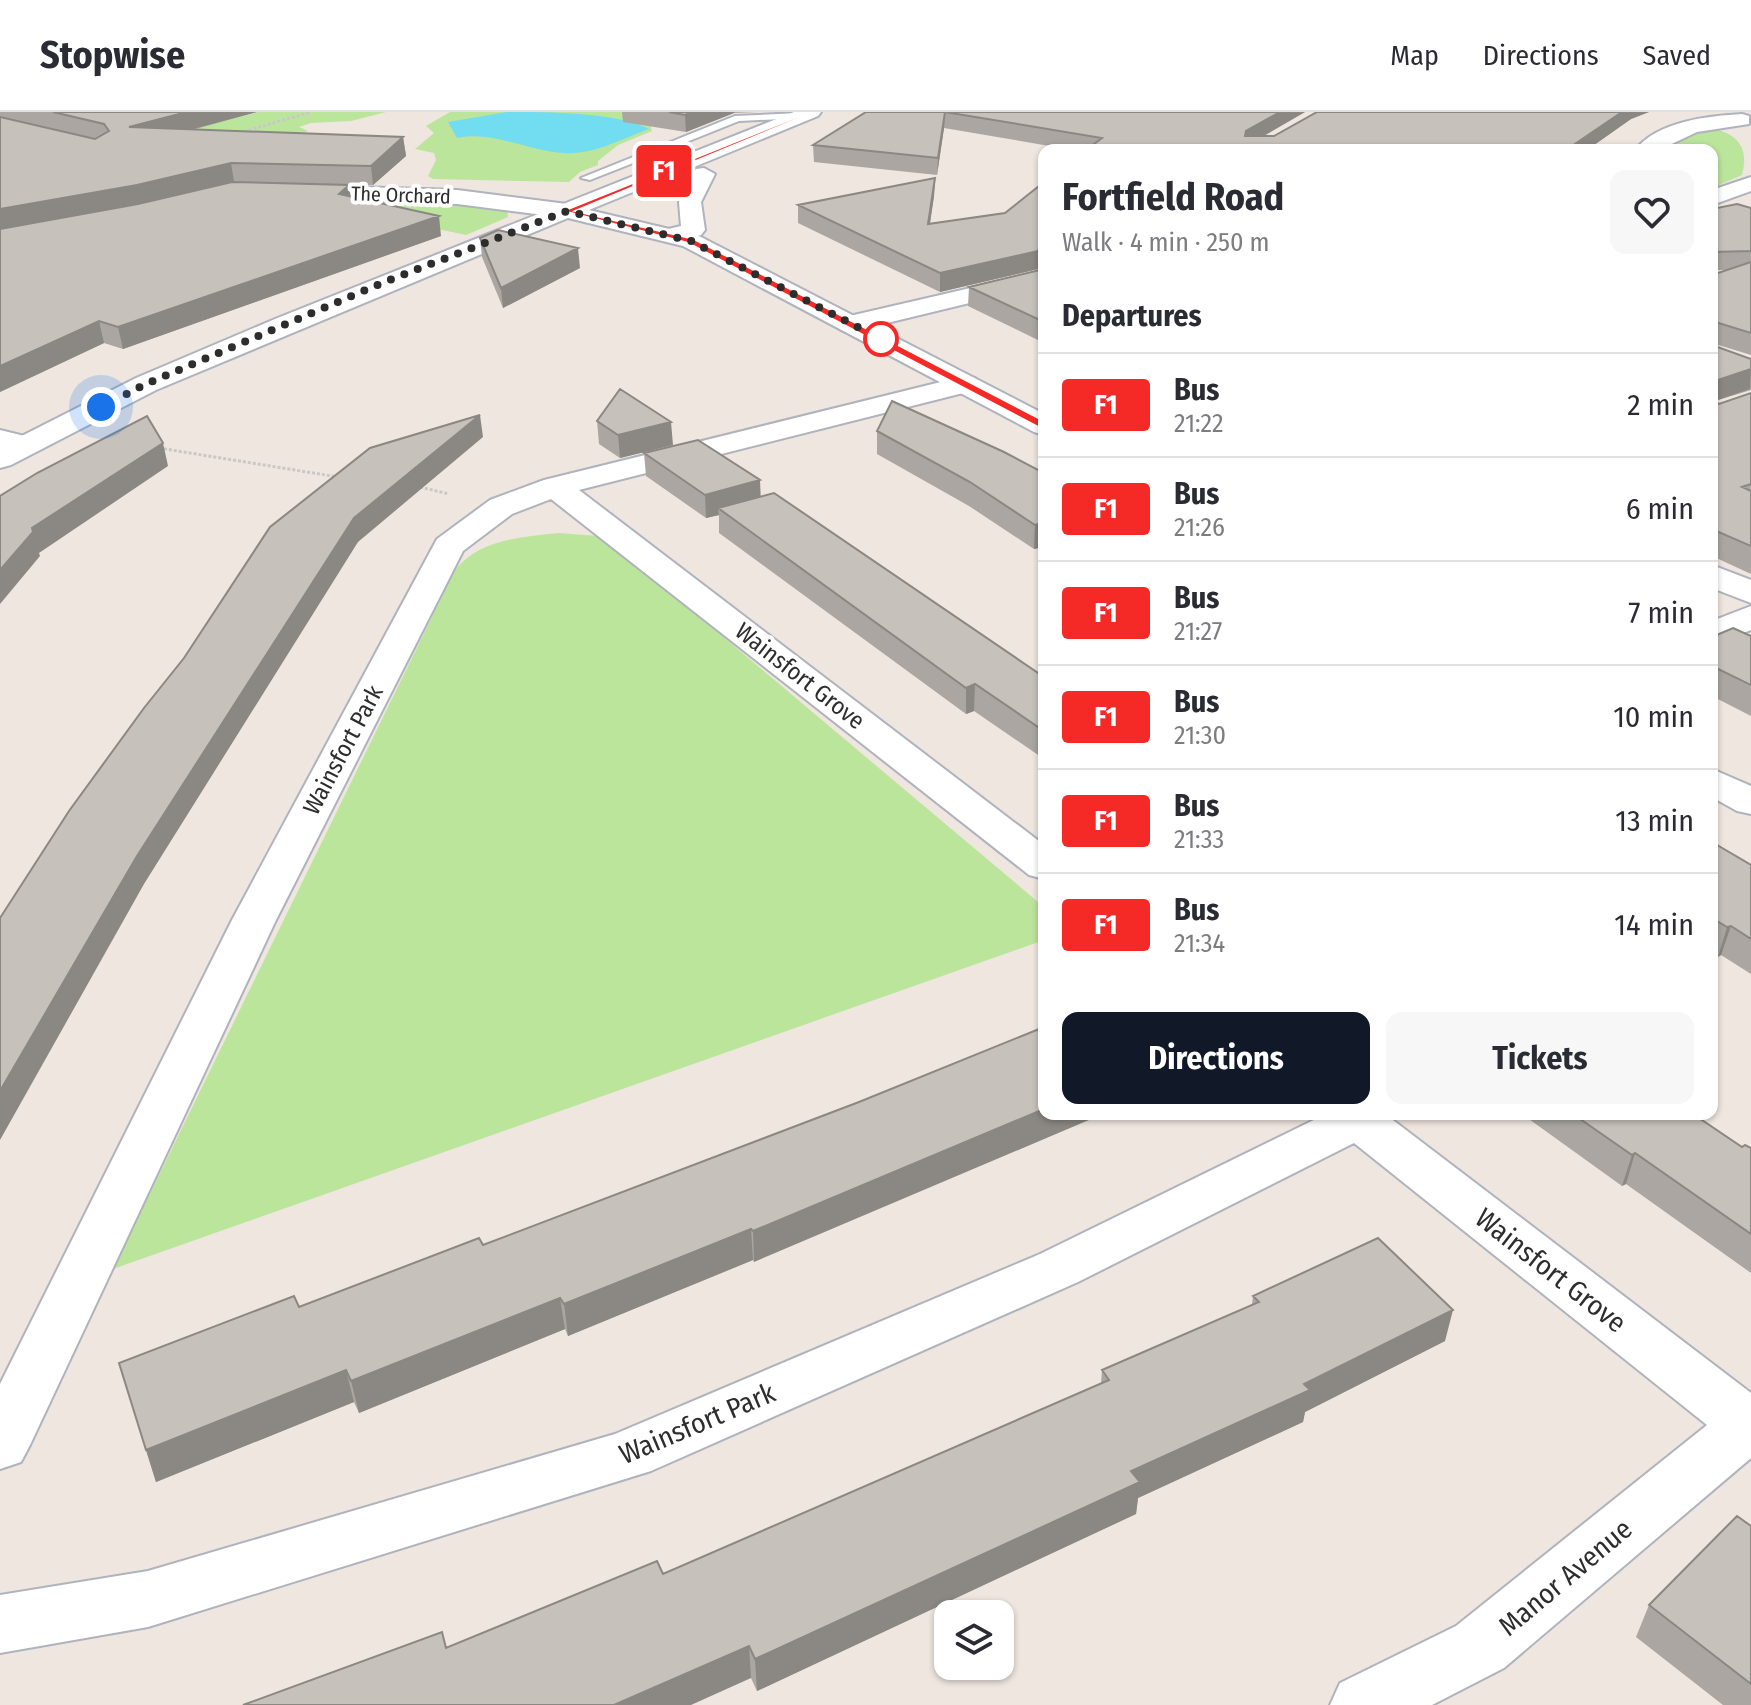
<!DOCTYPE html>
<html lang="en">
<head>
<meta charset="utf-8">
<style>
	body { margin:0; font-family:"Fira Sans Condensed",sans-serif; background:#f7f7f7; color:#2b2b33; height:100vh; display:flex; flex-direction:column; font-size:30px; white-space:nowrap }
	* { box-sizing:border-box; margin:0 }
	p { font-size:26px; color:#7c7c81 }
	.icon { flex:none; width:44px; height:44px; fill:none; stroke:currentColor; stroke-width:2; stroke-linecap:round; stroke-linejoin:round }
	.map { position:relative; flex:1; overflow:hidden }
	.sheet { position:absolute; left:1038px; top:32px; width:680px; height:976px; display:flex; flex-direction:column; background:#fff; border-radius:16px; box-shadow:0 2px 6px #0004 }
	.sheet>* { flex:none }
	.badge { padding:0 16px; border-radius:6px; font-size:28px; line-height:52px }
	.controls { position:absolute; left:934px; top:1488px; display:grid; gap:16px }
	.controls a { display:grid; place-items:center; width:80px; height:80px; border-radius:16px; background:#fff; box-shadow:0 2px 6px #0004; font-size:40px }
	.you { position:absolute; width:40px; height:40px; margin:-20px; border:6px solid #fff; border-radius:50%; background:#1a73e8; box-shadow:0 0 0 12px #1a73e833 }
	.map>.badge { position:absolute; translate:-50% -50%; box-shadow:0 0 0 4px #fff }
	h2 { padding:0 24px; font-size:30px; line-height:72px }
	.round { display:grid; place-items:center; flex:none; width:84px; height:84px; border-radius:16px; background:#f7f7f7 }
	.summary { display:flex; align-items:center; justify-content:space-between; height:136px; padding:0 24px }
	h1 { font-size:38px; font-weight:700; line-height:60px }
	.primary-button { display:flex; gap:16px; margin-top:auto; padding:16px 24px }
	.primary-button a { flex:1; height:92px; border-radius:16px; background:#111827; color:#fff; font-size:32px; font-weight:700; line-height:92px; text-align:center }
	.primary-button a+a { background:#f7f7f7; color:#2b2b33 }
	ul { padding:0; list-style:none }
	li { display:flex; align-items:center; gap:24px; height:104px; padding:0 24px; border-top:2px solid #e1e1e2 }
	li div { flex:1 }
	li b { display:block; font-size:30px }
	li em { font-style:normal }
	li .badge { min-width:88px; font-weight:700; text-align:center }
	header { display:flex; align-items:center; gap:48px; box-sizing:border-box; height:112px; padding:0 40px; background:#fff; border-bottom:2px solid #e1e1e2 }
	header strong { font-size:38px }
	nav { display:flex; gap:44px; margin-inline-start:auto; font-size:28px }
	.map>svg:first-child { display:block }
	.green { fill:#bce59c }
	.water { fill:#72dcf0 }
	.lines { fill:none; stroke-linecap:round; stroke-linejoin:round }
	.lane-casing { stroke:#afb3bd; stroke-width:4 }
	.street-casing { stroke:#afb3bd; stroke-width:4 }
	.secondary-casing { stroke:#afb3bd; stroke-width:4 }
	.path { stroke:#c8c8c8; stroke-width:3; stroke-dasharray:3 2; stroke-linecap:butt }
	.lane { fill:#fff; fill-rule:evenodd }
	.street { fill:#fff; fill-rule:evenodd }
	.secondary { fill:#fff; fill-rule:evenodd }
	.wall { fill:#aba6a1 }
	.shaded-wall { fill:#8b8783 }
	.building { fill:#c7c1bb; stroke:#8b8783; stroke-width:2 }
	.line { fill:#f52a26; stroke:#fff; stroke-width:2 }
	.walk { stroke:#2d2d2d; stroke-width:8; stroke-dasharray:0 14.4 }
	.stop-dot { fill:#fff; stroke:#f52a26; stroke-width:4 }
	.labels { text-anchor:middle; stroke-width:8; stroke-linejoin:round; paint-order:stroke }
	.far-street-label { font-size:20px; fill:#2d2d2d; stroke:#fff }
	.street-label { font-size:24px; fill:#2d2d2d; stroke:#fff }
	.near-street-label { font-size:28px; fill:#2d2d2d; stroke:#fff }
</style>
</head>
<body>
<header>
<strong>Stopwise</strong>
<nav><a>Map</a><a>Directions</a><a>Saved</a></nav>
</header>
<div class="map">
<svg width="1751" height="1593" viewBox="0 0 1751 1593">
	<rect width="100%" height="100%" fill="#eee6df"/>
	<path class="green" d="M 259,0 L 386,0 L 351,9 L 311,11 L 299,15 L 308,19 L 279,31 L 76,45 Z
		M 450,0 L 622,0 L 649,9 L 652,19 L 618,33 L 598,49 L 598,53 L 580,60 L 569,70 L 433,67 L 428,64 L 436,48 L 434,41 L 415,37 L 434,21 L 426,14 Z
		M 1714,17 C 1739,22 1749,38 1742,63 L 1712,76 L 1712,38 L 1661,38 C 1677,22 1692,20 1714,17 Z
		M 446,87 L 507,98 L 508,105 L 466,123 L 372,103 L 250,89 Z
		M 559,421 L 597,424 L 614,433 L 1044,795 L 1044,828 L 113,1157 L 455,458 C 480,427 522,425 559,421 Z"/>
	<path class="water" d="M 507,0 C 547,0 616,0 649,17 C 621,27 594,43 564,41 C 528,39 492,18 457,26 L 448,10 Z"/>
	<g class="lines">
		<g class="lane-casing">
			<path id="lane" d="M 800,1 L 803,6 L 739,9 L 659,41 L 665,46 L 685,50 L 685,54 L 658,50 L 651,44 L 590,68 L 581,66 L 735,4 Z"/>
		</g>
		<g class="street-casing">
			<path id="street" d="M 1742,2 L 1749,4 L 1749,12 L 1697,20 L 1659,38 L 1635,38 C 1658,9 1708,4 1742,2 Z
				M 704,56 L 715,62 L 701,90 L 705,118 L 701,123 C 689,126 676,131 664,128 L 660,123 L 664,118 L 681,114 L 679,90 L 696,57 Z
				M 1751,65 L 1751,79 L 1712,93 L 1712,78 Z
				M 290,73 L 457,78 L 567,92 L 578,99 L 567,106 L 457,92 L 282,85 L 279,80 L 282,75 Z
				M 1044,159 L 1044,173 L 850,220 L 841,218 L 837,212 L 841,206 Z
				M 965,264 L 975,266 L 979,272 L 975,278 L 579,378 L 1044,733 L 1044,767 L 1029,763 L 551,387 L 512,402 L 463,439 L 276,808 L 30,1333 L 21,1350 L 0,1357 L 0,1272 L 232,808 L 437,427 L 490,388 L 544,368 Z
				M 0,318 L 37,327 L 42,333 L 37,339 L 27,342 L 0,336 Z
				M 1712,453 L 1751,468 L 1751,491 L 1712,476 Z
				M 1751,494 L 1751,518 L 1712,533 L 1712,509 Z
				M 1326,1002 L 1385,1002 L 1751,1281 L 1751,1346 L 1504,1556 L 1432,1593 L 1330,1593 L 1340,1571 L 1456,1514 L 1707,1313 L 1354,1031 L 1078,1170 L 651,1359 L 148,1515 L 0,1541 L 0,1483 L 148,1459 L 615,1322 L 1040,1142 Z"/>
		</g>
		<g class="secondary-casing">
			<path id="secondary" d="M 794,0 L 821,0 L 818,4 L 589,98 L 699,124 L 1044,302 L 1044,323 L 1034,320 L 683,134 L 568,106 L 156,278 L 11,353 L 0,356 L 0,335 L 136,266 L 275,207 Z
				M 1712,657 L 1751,674 L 1751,702 L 1737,699 L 1712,685 Z"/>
		</g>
		<path class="path" d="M 239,21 L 311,0
			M 159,336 L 338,365
			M 420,375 L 449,382"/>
		<use href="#lane" class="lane"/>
		<use href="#street" class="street"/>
		<use href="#secondary" class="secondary"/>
	</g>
	<path class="wall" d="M 0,0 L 257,0 L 192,18 L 403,25 L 406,44 L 373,73 L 234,70 L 351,84 L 441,124 L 123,237 L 104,231 L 0,280 L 96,27 L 0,5 Z
		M 622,0 L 757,0 L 734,1 L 686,20 L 623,10 Z
		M 866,0 L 1305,0 L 1264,24 L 1274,24 L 1317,0 L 1649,0 L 1631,7 L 1587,38 L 1073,38 L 944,16 L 937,63 L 814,50 L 813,33 Z
		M 935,66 L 934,84 L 930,112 L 1005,101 L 1044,70 L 1044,140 L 1038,157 L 940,180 L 798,111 L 798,93 Z
		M 1751,96 L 1751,243 L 1712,231 L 1712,163 L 1729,158 L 1712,158 L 1712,97 Z
		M 480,126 L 580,156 L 503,196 L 482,145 Z
		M 1044,157 L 1044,231 L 968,194 L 969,175 Z
		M 1712,233 L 1751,247 L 1751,278 L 1715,289 L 1719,292 L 1751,281 L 1751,462 L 1712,444 Z
		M 597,309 L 673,333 L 620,346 L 599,332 Z
		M 877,319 L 1044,361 L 1044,436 L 1043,435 L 1034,437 L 969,394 L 877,342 Z
		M 644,341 L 760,368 L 760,385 L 1044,565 L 1044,647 L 974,599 L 966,602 L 719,421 L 719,403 L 706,406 L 646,364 Z
		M 1751,524 L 1751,604 L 1712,584 L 1712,525 Z
		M 1712,730 L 1751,753 L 1751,862 L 1721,843 L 1718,845 L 1712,841 Z
		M 859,990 L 754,1150 L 753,1148 L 568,1224 L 565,1217 L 359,1301 L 354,1290 L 156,1370 L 146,1338 L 299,1195 L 483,1133 Z
		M 1522,1002 L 1693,1002 L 1742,1035 L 1751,1036 L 1751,1161 L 1626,1072 L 1622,1074 Z
		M 1253,1184 L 1445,1229 L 1305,1300 L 1303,1310 L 1138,1386 L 1136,1402 L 757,1579 L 751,1566 L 446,1536 L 663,1462 L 1101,1272 L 1102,1258 L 1252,1193 Z
		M 1751,1414 L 1751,1593 L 1723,1593 L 1636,1525 L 1649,1493 Z"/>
	<path class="shaded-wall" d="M 187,0 L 257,0 L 133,33 L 129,15 Z
		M 692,0 L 734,0 L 734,1 L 686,20 L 685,3 Z
		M 945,0 L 944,16 L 937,63 L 938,46 Z
		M 1280,0 L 1305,0 L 1244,35 L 1246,19 Z
		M 1622,0 L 1649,0 L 1631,7 L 1587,38 L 1566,38 Z
		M 403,25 L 406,44 L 373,73 L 371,54 Z
		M 231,51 L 234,70 L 141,92 L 0,118 L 0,97 Z
		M 935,66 L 934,84 L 927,130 L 928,112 Z
		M 349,73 L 352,93 L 339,82 Z
		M 439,104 L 441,124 L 123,237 L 118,215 Z
		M 1044,124 L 1044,140 L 1038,157 L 940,180 L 940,161 Z
		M 578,136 L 580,156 L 503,196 L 501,176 Z
		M 99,209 L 104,231 L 0,280 L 0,254 Z
		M 1751,257 L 1750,277 L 1712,290 L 1715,269 Z
		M 480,303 L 483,325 L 358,430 L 144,772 L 0,1028 L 0,979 L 137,744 L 354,406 Z
		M 671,310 L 673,333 L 620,346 L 618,323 Z
		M 163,331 L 168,354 L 39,441 L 40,444 L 0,492 L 0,458 L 32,416 Z
		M 760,368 L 761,392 L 718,396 L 719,403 L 706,406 L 705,383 Z
		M 1044,410 L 1043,435 L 1034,437 L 1035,413 Z
		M 975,572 L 974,599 L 966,602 L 966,576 Z
		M 1731,814 L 1721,843 L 1718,845 L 1727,815 Z
		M 1044,997 L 1044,1002 L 1103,1002 L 754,1150 L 753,1119 Z
		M 1635,1041 L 1626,1072 L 1622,1074 L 1632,1043 Z
		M 751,1117 L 753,1148 L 568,1224 L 564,1192 Z
		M 560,1186 L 565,1217 L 359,1301 L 351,1269 Z
		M 1453,1198 L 1445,1229 L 1305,1300 L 1303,1310 L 1138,1386 L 1136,1402 L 757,1579 L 755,1547 Z
		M 346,1258 L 354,1290 L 156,1370 L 146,1338 Z
		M 749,1534 L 751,1566 L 691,1593 L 614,1593 Z"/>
	<path class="building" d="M 53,0 L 187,0 L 129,15 L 403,25 L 371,54 L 231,51 L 137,73 L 0,97 L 0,5 L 95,27 L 109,19 L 104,12 Z
		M 669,0 L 692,0 L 685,3 Z
		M 866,0 L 1280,0 L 1246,19 L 1245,24 L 1274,24 L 1317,0 L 1622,0 L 1566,38 L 1086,38 L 1102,26 L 945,0 L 938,46 L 813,33 Z
		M 935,66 L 928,112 L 1005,101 L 1044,70 L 1044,124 L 1038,139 L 940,161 L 798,93 Z
		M 232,70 L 349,73 L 339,82 L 439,104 L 118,215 L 99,209 L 0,254 L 0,117 L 138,92 Z
		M 1737,92 L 1751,96 L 1751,139 L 1712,140 L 1712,97 Z
		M 498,118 L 578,136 L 501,176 L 480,126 Z
		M 1751,150 L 1751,221 L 1712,209 L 1712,163 Z
		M 1044,157 L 1044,210 L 969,175 Z
		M 1712,233 L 1751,247 L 1751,257 L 1715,269 L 1715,289 L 1719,292 L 1751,281 L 1751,372 L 1742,375 L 1751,379 L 1751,434 L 1714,418 L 1712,418 Z
		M 620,277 L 671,310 L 618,323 L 597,309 Z
		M 892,289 L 1004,340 L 1044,361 L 1044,410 L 1035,413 L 970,370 L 877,319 Z
		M 480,303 L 354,406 L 137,744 L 0,979 L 0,806 L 69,699 L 144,596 L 184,546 L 270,415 L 370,336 Z
		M 147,304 L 163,331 L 32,416 L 33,420 L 0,458 L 0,384 L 37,361 Z
		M 698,328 L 760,368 L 705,383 L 644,341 Z
		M 774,381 L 1044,565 L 1044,619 L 975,572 L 966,576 L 718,396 Z
		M 1733,516 L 1751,524 L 1751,573 L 1712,554 L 1712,525 Z
		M 1712,730 L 1751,753 L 1751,827 L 1731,814 L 1727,815 L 1712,806 Z
		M 1044,915 L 1044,997 L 753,1119 L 751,1117 L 564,1192 L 560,1186 L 351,1269 L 346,1258 L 146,1338 L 119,1251 L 294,1184 L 299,1195 L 479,1126 L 483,1133 L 859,990 Z
		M 1573,1002 L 1693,1002 L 1742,1035 L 1745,1033 L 1751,1036 L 1751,1122 L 1635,1041 L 1632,1043 Z
		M 1378,1126 L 1453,1198 L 1304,1272 L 1310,1278 L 1131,1359 L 1140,1370 L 755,1547 L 749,1534 L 614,1593 L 243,1593 L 442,1520 L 446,1536 L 657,1449 L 663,1462 L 1109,1268 L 1102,1258 L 1259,1190 L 1253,1184 Z
		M 1737,1404 L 1751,1414 L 1751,1572 L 1649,1493 Z"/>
	<path class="line" d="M 809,0 L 814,0 L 575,99 L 694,127 L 1048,311 L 1048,316 L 1040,316 L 688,131 L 563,99 Z"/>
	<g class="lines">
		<path class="walk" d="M 101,295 L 146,272 L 382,171 L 567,99 L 691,129 L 881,227"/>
	</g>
	<circle class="stop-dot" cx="881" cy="227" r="16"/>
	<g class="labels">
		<g class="far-street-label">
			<text transform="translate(401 83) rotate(2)" y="7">The Orchard</text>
		</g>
		<g class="street-label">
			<text transform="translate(800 564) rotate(38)" y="8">Wainsfort Grove</text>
			<text transform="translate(343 638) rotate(-62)" y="8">Wainsfort Park</text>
		</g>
		<g class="near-street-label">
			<text transform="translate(1551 1158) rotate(38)" y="10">Wainsfort Grove</text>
			<text transform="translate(697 1311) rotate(-23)" y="10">Wainsfort Park</text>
			<text transform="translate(1565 1465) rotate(-40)" y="10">Manor Avenue</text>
		</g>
	</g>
</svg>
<div class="controls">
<a><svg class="icon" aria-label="layers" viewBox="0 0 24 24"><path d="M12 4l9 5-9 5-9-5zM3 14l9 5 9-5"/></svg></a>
</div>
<div class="you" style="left:101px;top:295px"></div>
<b class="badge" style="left:664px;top:59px;background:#f52a26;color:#fff">F1</b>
<section class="sheet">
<div class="summary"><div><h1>Fortfield Road</h1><p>Walk · 4 min · 250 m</p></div><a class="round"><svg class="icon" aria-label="heart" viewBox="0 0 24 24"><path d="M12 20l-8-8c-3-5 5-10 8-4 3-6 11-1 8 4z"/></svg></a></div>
<h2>Departures</h2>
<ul>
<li><span class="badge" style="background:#f52a26;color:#fff">F1</span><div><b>Bus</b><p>21:22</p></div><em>2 min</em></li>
<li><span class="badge" style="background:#f52a26;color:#fff">F1</span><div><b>Bus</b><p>21:26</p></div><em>6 min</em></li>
<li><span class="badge" style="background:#f52a26;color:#fff">F1</span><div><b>Bus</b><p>21:27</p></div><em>7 min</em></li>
<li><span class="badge" style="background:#f52a26;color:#fff">F1</span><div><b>Bus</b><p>21:30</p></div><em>10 min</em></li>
<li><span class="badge" style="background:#f52a26;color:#fff">F1</span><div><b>Bus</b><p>21:33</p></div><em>13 min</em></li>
<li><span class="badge" style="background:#f52a26;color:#fff">F1</span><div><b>Bus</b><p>21:34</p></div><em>14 min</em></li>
</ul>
<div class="primary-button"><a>Directions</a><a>Tickets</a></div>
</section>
</div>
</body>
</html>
